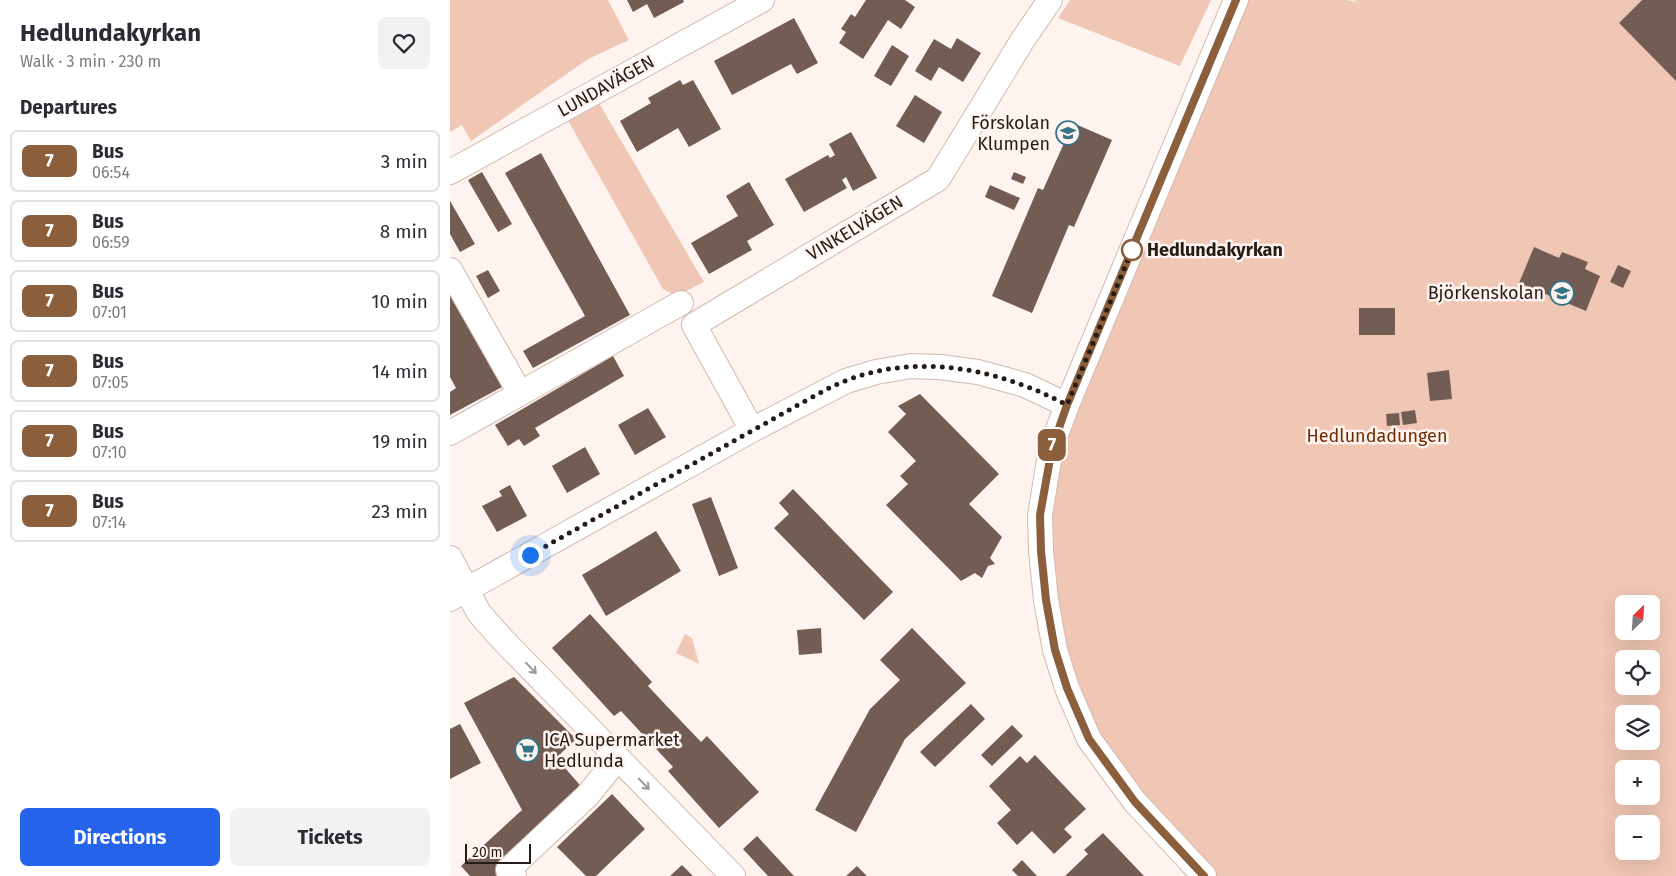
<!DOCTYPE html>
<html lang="en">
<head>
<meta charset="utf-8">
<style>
	body { margin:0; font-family:"Fira Sans",sans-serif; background:#f2f2f3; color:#2b2b33; height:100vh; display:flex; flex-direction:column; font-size:19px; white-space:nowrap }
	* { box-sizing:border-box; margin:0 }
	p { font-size:16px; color:#7c7c81 }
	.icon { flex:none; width:28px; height:28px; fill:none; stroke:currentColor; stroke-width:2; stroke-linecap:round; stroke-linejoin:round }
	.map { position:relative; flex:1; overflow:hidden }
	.sheet { display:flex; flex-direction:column; background:#fff; width:450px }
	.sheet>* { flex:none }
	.badge { padding:0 10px; border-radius:8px; font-size:18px; line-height:32px }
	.needle { width:32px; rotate:25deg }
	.tools { position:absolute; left:1165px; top:595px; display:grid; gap:10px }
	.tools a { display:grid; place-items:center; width:45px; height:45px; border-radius:8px; background:#fff; box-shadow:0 5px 20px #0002; font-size:25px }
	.scale { position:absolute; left:15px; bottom:12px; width:66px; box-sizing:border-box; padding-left:5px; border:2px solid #251b17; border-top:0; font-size:14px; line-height:18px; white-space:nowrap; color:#251b17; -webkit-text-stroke:4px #fef3ef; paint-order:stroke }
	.you { position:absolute; width:25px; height:25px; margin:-12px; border:4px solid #fff; border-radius:50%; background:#1a73e8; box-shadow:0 0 0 8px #1a73e833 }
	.map>.badge { position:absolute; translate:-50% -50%; box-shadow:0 0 0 2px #fff }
	h2 { padding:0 20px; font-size:19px; line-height:45px }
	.round { display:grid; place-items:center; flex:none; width:52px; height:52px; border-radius:8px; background:#f2f2f3 }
	.summary { display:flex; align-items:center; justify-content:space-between; height:85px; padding:0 20px }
	h1 { font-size:24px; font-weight:700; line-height:38px }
	.action { display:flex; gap:10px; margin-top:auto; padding:10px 20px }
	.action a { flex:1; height:58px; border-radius:8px; background:#2563eb; color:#fff; font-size:20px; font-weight:700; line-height:58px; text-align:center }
	.action a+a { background:#f2f2f3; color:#2b2b33 }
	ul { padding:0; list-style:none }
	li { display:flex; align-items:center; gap:15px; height:62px; margin:0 10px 8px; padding:0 10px; border:2px solid #e1e1e2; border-radius:8px }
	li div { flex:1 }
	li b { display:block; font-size:19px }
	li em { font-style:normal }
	li .badge { min-width:55px; font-weight:700; text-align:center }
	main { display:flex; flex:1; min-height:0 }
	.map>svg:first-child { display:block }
	.green { fill:#f0c6b4; fill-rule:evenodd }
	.building { fill:#735c53 }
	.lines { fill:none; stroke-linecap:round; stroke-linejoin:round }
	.minor-casing { stroke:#d3b9ae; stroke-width:26 }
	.minor { stroke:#fff; stroke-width:24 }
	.oneway { stroke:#9d9897 }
	.line-casing { stroke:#fff; stroke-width:11 }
	.line { stroke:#8b5e3c; stroke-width:8 }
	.walk { stroke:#251b17; stroke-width:5; stroke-dasharray:0 9 }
	.stop-dot { fill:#fff; stroke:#8b5e3c; stroke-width:2.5 }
	.labels { text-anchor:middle; stroke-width:5; stroke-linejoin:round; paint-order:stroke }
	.street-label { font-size:18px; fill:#251b17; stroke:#fef3ef }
	.poi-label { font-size:18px; fill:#251b17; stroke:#fef3ef; text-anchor:end }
	.stop-label { font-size:18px; font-weight:bold; fill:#251b17; stroke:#fef3ef; text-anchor:start }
	.park-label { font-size:18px; fill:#712a01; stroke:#fef3ef }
</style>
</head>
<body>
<main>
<section class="sheet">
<div class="summary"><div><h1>Hedlundakyrkan</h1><p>Walk · 3 min · 230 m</p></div><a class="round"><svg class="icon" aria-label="heart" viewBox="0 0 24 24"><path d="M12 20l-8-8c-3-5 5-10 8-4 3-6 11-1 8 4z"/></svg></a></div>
<h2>Departures</h2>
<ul>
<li><span class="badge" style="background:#8b5e3c;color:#fff">7</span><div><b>Bus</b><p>06:54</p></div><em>3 min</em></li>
<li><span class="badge" style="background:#8b5e3c;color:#fff">7</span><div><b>Bus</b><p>06:59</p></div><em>8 min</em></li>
<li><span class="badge" style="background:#8b5e3c;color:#fff">7</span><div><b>Bus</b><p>07:01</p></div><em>10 min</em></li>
<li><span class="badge" style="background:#8b5e3c;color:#fff">7</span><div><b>Bus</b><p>07:05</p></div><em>14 min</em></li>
<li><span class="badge" style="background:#8b5e3c;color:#fff">7</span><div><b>Bus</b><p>07:10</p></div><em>19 min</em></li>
<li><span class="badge" style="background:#8b5e3c;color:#fff">7</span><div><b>Bus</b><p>07:14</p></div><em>23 min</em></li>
</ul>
<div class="action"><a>Directions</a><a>Tickets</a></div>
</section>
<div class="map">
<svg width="1226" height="876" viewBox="0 0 1226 876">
	<rect width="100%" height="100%" fill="#fef3ef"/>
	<path class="green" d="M 0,0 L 158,0 L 179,40 L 138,59 L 21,141 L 12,125 L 0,132 Z
		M 620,0 L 761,0 L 730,66 L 608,18 Z
		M 786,0 L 897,0 L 910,3 L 903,0 L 1192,0 L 1169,23 L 1226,81 L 1226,876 L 754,876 L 639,739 L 596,600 L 601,448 ZM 1174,604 L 1201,604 L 1201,631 L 1174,631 ZM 1174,659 L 1201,659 L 1201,686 L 1174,686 ZM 1174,714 L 1201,714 L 1201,741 L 1174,741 ZM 1174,769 L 1201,769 L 1201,796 L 1174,796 ZM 1174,824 L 1201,824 L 1201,851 L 1174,851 Z
		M 146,98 L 254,282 L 226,296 L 213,289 L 115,115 Z
		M 235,634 L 242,638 L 249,664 L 226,653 Z"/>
	<path class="building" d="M 177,0 L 233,0 L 234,2 L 204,18 L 197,4 L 183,12 Z
		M 416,0 L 455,0 L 465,7 L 451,29 L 438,20 L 413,59 L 389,43 L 396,32 L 391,29 L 401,14 L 405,17 Z
		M 1192,0 L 1226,0 L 1226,81 L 1169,23 Z
		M 344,18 L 368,63 L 347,74 L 341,64 L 282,95 L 264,61 Z
		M 507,38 L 531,53 L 513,82 L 489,67 L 481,81 L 465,71 L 484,39 L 501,49 Z
		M 442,45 L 459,56 L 441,86 L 424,76 Z
		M 230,80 L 233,85 L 243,80 L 271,129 L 239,147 L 228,128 L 187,152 L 170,121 L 201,103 L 198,98 Z
		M 465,95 L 492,112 L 474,143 L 446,126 Z
		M 623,123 L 662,140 L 624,227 L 619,225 L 582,313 L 542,296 L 588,188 L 593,190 Z
		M 401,132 L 427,178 L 403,191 L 396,177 L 392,180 L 397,188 L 354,212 L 335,179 L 378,155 L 380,158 L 385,155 L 379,144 Z
		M 91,153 L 180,315 L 83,368 L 73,351 L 135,316 L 55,173 Z
		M 32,172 L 62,224 L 48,232 L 18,180 Z
		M 564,172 L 576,177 L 573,184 L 561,179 Z
		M 299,182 L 324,225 L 297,241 L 302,250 L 259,274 L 241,243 L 288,216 L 276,196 Z
		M 540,185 L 570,198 L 564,210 L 535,197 Z
		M 0,201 L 25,244 L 10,252 L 0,234 Z
		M 1084,247 L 1109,258 L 1112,252 L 1138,262 L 1135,269 L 1150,276 L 1136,311 L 1069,283 Z
		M 1168,265 L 1181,271 L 1173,288 L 1160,282 Z
		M 38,270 L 50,291 L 38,298 L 26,276 Z
		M 0,293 L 52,387 L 0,415 L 0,392 L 6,388 L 0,377 Z
		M 909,308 L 945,308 L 945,335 L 909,335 Z
		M 163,356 L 174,376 L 85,428 L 90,436 L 74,446 L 69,439 L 58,446 L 45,425 Z
		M 999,370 L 1002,399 L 980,401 L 977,373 Z
		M 470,394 L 549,474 L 519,504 L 552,537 L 540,558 L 545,564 L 538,566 L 532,578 L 525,573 L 511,581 L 436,505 L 458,484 L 450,476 L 466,461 L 438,432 L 456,414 L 448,406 Z
		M 198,408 L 216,437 L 185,455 L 168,425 Z
		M 965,410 L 967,423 L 953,425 L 951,412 Z
		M 949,413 L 950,425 L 937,426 L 936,414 Z
		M 135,447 L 150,474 L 117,493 L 102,466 Z
		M 60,485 L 77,516 L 47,532 L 32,506 L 52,496 L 49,491 Z
		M 343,489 L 443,592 L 414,620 L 324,528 L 339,514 L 329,503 Z
		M 261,497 L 288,568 L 269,576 L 242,504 Z
		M 206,531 L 231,571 L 156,616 L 132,575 Z
		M 140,614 L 202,682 L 198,686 L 212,701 L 251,742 L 257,736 L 309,792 L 269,828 L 218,771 L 223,767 L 171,711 L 164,716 L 102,648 Z
		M 371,628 L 372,653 L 349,655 L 347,630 Z
		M 462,628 L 516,683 L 455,739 L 406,832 L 365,810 L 420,709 L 450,680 L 430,660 Z
		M 64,677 L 126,739 L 104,760 L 116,769 L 135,791 L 52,876 L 20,876 L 11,866 L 72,810 L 14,703 Z
		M 521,704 L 535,719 L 485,767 L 470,752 Z
		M 10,724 L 31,763 L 0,779 L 0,729 Z
		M 562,725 L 573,736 L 542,766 L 531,755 Z
		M 585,755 L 636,809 L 614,829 L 622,837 L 604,854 L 582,831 L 567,845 L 547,823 L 561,810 L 539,786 L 570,756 L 577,763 Z
		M 162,794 L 195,829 L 146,876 L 136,876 L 107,847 Z
		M 653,833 L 694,876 L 615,876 L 638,854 L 634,850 Z
		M 307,836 L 344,876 L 318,876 L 293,849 Z
		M 572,860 L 587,876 L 568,876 L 562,870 Z
		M 232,865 L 243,876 L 220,876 Z
		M 407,866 L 417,876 L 396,876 Z"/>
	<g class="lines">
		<g class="minor-casing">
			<path id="minor" d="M 0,172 L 312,0
				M 0,270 L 70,393
				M 302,430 L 244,325 L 488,179 L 572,41 L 600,0
				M 0,433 L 231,303
				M 0,558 L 29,613 L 52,639 L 283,876
				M 0,599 L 302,430 L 396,381 L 426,372 L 461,366 L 490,367 L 528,372 L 575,385 L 617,405
				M 64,876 L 58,870 L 137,796 L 168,758
				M 754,876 L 685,802 L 639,739 L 617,688 L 605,650 L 596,600 L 591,551 L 590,515 L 601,448 L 617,405 L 786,0"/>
		</g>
		<use href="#minor" class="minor"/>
	</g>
	<defs><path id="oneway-shaft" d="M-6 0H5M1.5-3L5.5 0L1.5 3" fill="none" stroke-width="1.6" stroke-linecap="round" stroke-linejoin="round" transform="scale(1.25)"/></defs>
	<g class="oneway">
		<use href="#oneway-shaft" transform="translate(81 668) rotate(46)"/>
		<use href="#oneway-shaft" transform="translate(194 784) rotate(46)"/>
	</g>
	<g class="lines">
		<g class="line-casing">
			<path id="line" d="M 754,876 L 685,802 L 639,739 L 617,688 L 605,650 L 596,600 L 591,551 L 590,515 L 602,448 L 617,405 L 786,0"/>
		</g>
		<use href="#line" class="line"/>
		<path class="walk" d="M 80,555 L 357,400 C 370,393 382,386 395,381 C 452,358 519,364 575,386 C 590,391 603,398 617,405 L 682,250"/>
	</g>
	<defs>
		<g id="school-ring" transform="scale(1.25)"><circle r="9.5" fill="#fef3ef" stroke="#347588" stroke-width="1.5"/><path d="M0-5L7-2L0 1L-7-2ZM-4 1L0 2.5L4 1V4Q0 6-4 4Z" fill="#347588"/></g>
		<g id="supermarket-ring" transform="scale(1.25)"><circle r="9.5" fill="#fef3ef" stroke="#347588" stroke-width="1.5"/><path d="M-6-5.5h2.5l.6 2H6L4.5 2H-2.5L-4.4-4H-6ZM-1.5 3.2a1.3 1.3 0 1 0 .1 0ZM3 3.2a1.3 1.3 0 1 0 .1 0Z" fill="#347588"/></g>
	</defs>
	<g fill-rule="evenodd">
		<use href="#school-ring" x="618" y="133"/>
		<use href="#school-ring" x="1112" y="293"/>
		<use href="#supermarket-ring" x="77" y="750"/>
	</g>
	<circle class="stop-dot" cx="682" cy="250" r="10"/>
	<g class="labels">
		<g class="street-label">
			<text transform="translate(156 86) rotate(-29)" y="6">LUNDAVÄGEN</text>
			<text transform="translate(405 228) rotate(-31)" y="6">VINKELVÄGEN</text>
		</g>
		<g class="poi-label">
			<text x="600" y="129">Förskolan<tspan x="600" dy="21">Klumpen</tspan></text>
			<text x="1094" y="299">Björkenskolan</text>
			<text x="94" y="746" text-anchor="start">ICA Supermarket<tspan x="94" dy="21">Hedlunda</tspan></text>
		</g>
		<g class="stop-label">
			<text x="697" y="256">Hedlundakyrkan</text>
		</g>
		<g class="park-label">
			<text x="927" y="442">Hedlundadungen</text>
		</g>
	</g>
</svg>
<div class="tools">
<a><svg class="needle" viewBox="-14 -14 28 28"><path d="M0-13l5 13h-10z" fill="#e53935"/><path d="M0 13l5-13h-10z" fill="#7c7c81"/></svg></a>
<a><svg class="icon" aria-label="locate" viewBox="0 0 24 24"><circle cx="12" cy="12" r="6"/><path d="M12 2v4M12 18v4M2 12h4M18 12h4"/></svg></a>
<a><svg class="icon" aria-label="layers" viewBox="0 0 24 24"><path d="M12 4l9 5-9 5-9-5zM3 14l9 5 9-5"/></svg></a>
<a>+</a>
<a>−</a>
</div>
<div class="scale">20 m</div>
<div class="you" style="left:80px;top:555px"></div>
<b class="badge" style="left:602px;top:445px;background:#8b5e3c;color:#fff">7</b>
</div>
</main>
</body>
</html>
